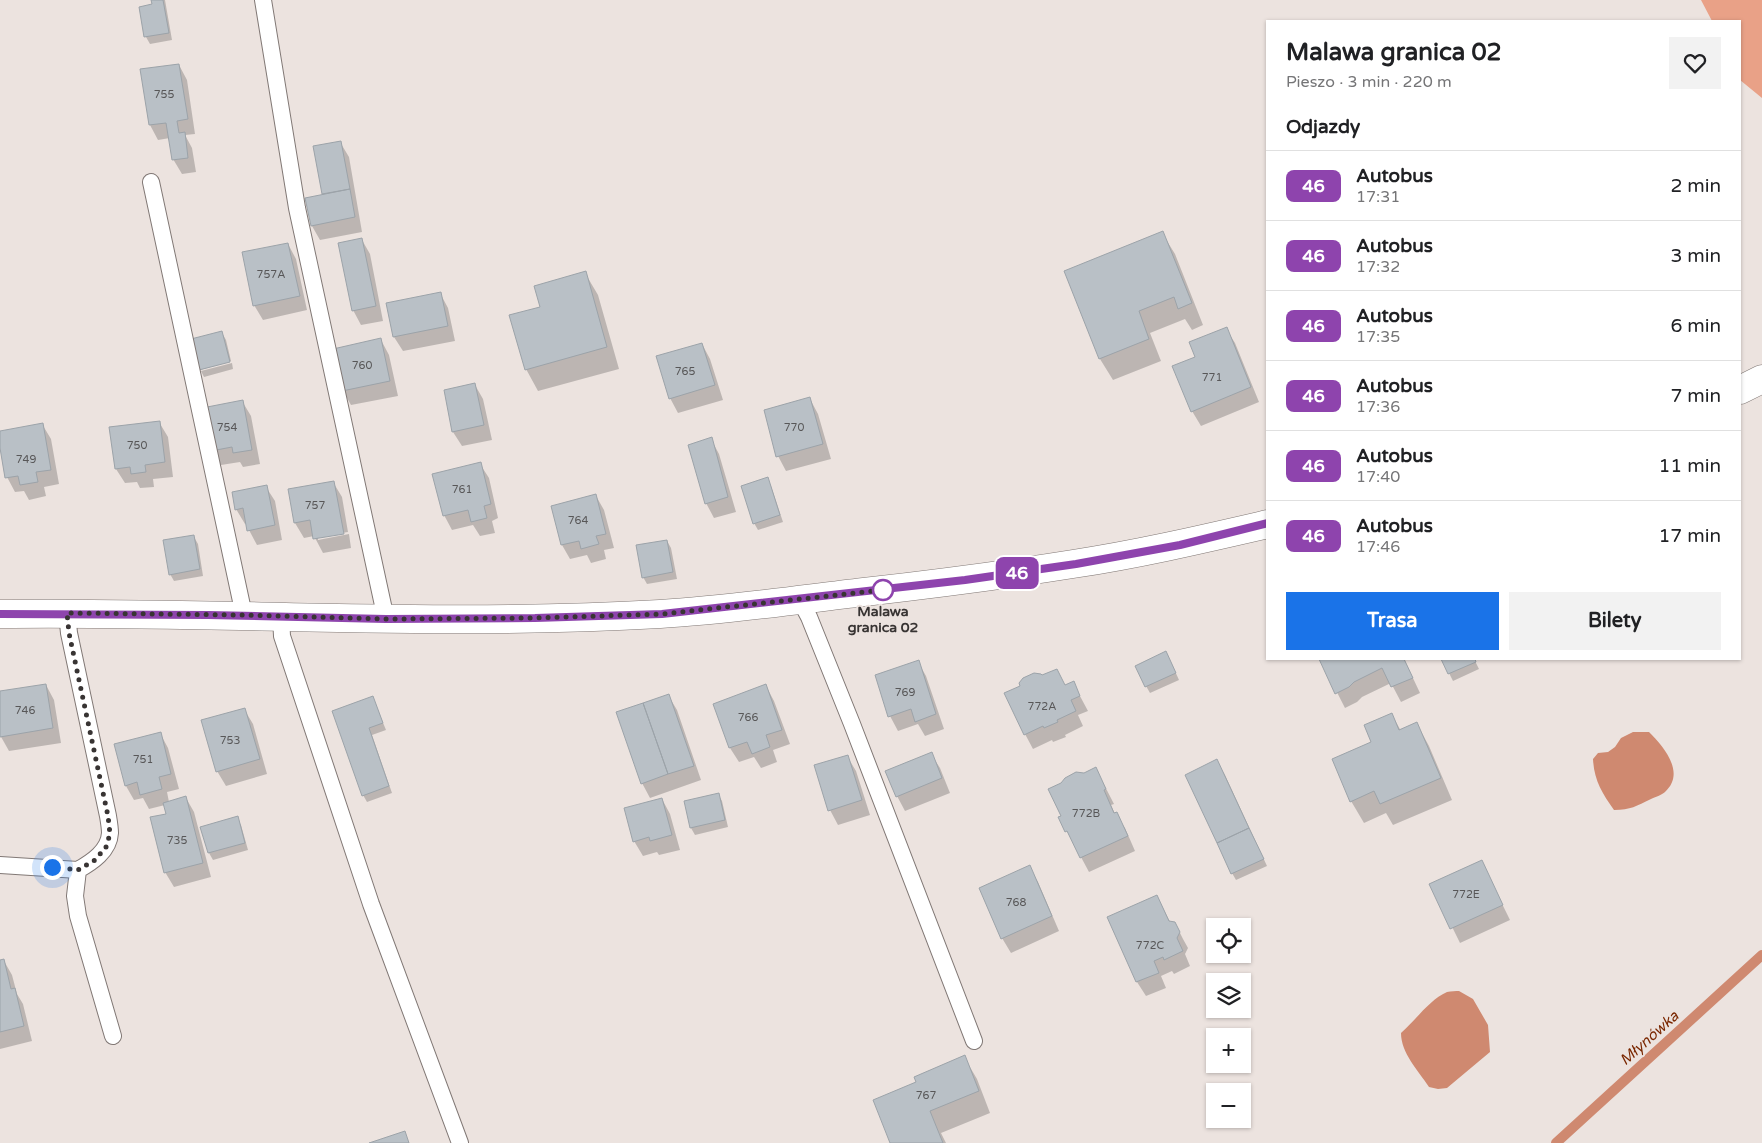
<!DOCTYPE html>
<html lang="pl">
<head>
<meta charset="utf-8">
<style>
	body { margin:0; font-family:"Varela Round",sans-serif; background:#f2f2f2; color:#202124; height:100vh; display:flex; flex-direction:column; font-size:19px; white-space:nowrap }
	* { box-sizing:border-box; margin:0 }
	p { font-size:16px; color:#757577 }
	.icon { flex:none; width:28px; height:28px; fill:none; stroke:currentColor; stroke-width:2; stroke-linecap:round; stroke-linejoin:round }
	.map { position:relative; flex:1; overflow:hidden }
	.side { position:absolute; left:1266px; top:20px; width:475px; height:640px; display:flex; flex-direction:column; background:#fff; border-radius:0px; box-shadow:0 1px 4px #0004 }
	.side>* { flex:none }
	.badge { padding:0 10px; border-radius:8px; font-size:18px; line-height:32px }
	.fabs { position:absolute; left:1206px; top:918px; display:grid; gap:10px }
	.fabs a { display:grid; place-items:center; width:45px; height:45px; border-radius:0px; background:#fff; box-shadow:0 1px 4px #0004; font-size:25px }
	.you { position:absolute; width:25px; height:25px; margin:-12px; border:4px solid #fff; border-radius:50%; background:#1a73e8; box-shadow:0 0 0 8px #1a73e833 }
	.map>.badge { position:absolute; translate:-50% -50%; box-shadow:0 0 0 2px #fff }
	h2 { padding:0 20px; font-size:19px; line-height:45px }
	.round { display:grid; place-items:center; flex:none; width:52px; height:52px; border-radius:0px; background:#f2f2f2 }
	.overview { display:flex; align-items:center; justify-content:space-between; height:85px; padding:0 20px }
	h1 { font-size:24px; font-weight:800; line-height:38px }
	.action { display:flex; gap:10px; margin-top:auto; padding:10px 20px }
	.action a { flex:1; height:58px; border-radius:0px; background:#1a73e8; color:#fff; font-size:20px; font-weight:800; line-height:58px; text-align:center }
	.action a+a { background:#f2f2f2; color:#202124 }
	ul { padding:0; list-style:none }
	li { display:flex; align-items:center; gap:15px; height:70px; padding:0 20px; border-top:1px solid #e0e0e0 }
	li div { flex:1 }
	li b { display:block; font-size:19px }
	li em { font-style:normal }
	li .badge { min-width:55px; font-weight:700; text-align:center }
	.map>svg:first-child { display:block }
	.forest { fill:#e9a187 }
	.water { fill:#cf8970 }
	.shadow { fill:#0003 }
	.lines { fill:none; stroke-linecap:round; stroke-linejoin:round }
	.stream { stroke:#cf8970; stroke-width:10 }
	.building { fill:#b9c0c6; stroke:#9ca3a9 }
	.service-casing { stroke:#817875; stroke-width:18 }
	.tertiary-casing { stroke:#817875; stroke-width:29 }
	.service { stroke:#fff; stroke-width:16 }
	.tertiary { stroke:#fff; stroke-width:28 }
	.line-casing { stroke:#fff; stroke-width:11 }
	.line { stroke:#8e44ad; stroke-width:8 }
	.walk { stroke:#383433; stroke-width:5; stroke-dasharray:0 9 }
	.stop-dot { fill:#fff; stroke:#8e44ad; stroke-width:2.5 }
	.labels { text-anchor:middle; stroke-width:4; stroke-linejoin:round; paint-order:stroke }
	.number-label { font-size:11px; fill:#585758 }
	.stop-label { font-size:14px; font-weight:bold; fill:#383433; stroke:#ece3df }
	.water-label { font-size:15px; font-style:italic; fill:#7a2700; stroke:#ece3df }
</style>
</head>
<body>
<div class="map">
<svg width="1762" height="1143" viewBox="0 0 1762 1143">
	<rect width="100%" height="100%" fill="#ece3df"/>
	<path class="forest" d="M 1701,0 L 1762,0 L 1762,98 L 1740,80 L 1740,21 L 1712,21 Z"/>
	<path class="water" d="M 1633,732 L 1649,732 C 1664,747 1686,773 1665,792 C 1662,795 1655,797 1651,799 C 1636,806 1631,810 1614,810 C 1602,793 1594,780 1593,759 L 1598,753 L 1608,752 L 1615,747 L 1621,738 Z
		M 1459,991 L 1473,999 L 1488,1025 L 1490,1052 L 1447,1088 L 1438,1089 L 1429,1087 C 1418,1070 1401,1053 1401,1033 C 1416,1020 1429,1000 1447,992 C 1451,991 1456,991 1459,991 Z"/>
	<path class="shadow" d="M 152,0 L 165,0 L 172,40 L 150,44 L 146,37 L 153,5 Z
		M 179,65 L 187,80 L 195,134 L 185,135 L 192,148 L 196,172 L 182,174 L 173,159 L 170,138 L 158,140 L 150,125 L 141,71 Z
		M 340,142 L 349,157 L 362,232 L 320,240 L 312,226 L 323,195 L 314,147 Z
		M 1162,233 L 1175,254 L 1203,325 L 1192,330 L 1185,319 L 1150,333 L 1161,361 L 1113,380 L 1100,359 L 1065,272 Z
		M 362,240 L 370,254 L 383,321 L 361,325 L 353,310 Z
		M 288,244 L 296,259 L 307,310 L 263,320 L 254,305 Z
		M 585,273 L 598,295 L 619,369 L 538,391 L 526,369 L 541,308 Z
		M 440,293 L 448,308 L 455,341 L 403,351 L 394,337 Z
		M 1226,329 L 1235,343 L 1259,402 L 1201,426 L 1192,411 L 1197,358 Z
		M 222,333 L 226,340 L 231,361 L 200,370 L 193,340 Z
		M 381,340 L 389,355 L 398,396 L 351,405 L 343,391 Z
		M 702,344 L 710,359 L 723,400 L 678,413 L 670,398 Z
		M 232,363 L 233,369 L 204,377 L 201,371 Z
		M 475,385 L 483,399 L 492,440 L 462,446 L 453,432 Z
		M 810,399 L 818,414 L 831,459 L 786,471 L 778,456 Z
		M 242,401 L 251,416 L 260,464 L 243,467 L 240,462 L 221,465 L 212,451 Z
		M 159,422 L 168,437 L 173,477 L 153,479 L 154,487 L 140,488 L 137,482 L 125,483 L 116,469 Z
		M 42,424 L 51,439 L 59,484 L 44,487 L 46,496 L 29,500 L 24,491 L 15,492 L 7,477 L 0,441 L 0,432 Z
		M 711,439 L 719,454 L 736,512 L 714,518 L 706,503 Z
		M 480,464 L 489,478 L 498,518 L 492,521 L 495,533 L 480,536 L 473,525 L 452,530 L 444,515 Z
		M 767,479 L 771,486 L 783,522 L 758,530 L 754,523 Z
		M 333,482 L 342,497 L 348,532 L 318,537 L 318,540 L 349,534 L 351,548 L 323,553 L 314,536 L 304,538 L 295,523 L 289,490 Z
		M 266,487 L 275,501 L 282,540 L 257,545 L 249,530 L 247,523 L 245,524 L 236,509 Z
		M 596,496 L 604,510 L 614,548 L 604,550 L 606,559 L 591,563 L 587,555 L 570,559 L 562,545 Z
		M 194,537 L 198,544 L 203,576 L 174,581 L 170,574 Z
		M 667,541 L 671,548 L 677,579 L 647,584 L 643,577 Z
		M 1320,659 L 1404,659 L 1420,693 L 1401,702 L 1391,683 L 1362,697 L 1357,702 L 1345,708 Z
		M 1442,659 L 1474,659 L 1479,669 L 1453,681 Z
		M 1170,660 L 1179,680 L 1150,693 L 1146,686 Z
		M 918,662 L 926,676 L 944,729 L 925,736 L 918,724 L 898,731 L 890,716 Z
		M 1041,677 L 1065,686 L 1073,683 L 1088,711 L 1078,715 L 1083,726 L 1065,735 L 1066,737 L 1053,742 L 1052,740 L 1033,749 L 1025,734 Z
		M 46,685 L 54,700 L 61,743 L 9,751 L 0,735 L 0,693 Z
		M 766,686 L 774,701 L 790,744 L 773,750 L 777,762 L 761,768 L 754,757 L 739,762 L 730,748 L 715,704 Z
		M 668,695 L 677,710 L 701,780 L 650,798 L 642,783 Z
		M 373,698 L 386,730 L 372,735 L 392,793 L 367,802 L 363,795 L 333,712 Z
		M 244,709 L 253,724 L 267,774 L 226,786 L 217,771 Z
		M 1392,715 L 1401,731 L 1417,724 L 1429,746 L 1452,800 L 1393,825 L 1386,813 L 1364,823 L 1351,801 L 1373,743 Z
		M 160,733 L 168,748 L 179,789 L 167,792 L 169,802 L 186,798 L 194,812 L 211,877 L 174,887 L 165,872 L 167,815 L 165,805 L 149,809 L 143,798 L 134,800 L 126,786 Z
		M 931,754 L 940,768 L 950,793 L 905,811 L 897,796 Z
		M 847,756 L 856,771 L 870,815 L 838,825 L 830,810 Z
		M 1217,761 L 1225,775 L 1267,866 L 1236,880 L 1232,873 Z
		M 1096,769 L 1114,804 L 1111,805 L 1115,814 L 1125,828 L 1135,851 L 1089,872 L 1060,818 L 1063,817 L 1084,774 Z
		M 718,794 L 722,801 L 728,827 L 695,835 L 691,828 Z
		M 662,799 L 670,814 L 680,850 L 659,855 L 657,852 L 643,856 L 634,841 Z
		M 237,818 L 241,825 L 248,850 L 213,860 L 209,853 L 202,828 Z
		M 1481,861 L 1510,920 L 1460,943 L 1431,884 Z
		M 1029,867 L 1038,882 L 1059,931 L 1011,953 L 1002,938 Z
		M 1157,896 L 1170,922 L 1175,923 L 1183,939 L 1188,948 L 1185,954 L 1190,966 L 1174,974 L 1172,971 L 1161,976 L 1166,988 L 1146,996 L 1137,982 L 1109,918 Z
		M 4,961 L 12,975 L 17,994 L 23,1004 L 32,1041 L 0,1049 L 0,962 Z
		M 964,1057 L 977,1079 L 990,1113 L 941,1133 L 946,1143 L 892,1143 L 918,1083 Z"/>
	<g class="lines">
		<path class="stream" d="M 1556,1143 L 1762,955"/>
	</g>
	<path class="building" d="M 151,0 L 163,0 L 169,33 L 144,37 L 139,7 L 152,4 Z
		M 179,64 L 188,119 L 177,121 L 179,133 L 185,132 L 188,158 L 172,160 L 166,123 L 149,125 L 140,69 Z
		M 341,141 L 350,189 L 322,194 L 313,146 Z
		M 350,189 L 355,217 L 311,226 L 305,198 Z
		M 1163,231 L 1192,303 L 1178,309 L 1174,297 L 1139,311 L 1149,339 L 1099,359 L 1064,271 Z
		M 362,238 L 376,306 L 352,311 L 338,243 Z
		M 288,243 L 300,296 L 253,306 L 242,252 Z
		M 586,271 L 607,347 L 525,370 L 509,315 L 540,307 L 534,286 Z
		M 441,292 L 448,326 L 393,337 L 386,303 Z
		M 1227,327 L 1251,387 L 1191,412 L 1172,366 L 1195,357 L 1189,342 Z
		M 222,331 L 230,362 L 199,370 L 191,339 Z
		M 381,338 L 390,381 L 342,391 L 333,349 Z
		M 702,343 L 715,385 L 669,399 L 656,356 Z
		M 475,383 L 484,425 L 452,432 L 444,390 Z
		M 810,397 L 823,444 L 776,457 L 764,410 Z
		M 243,400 L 252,450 L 233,453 L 232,447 L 211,451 L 202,408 Z
		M 160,421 L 165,462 L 145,465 L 146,472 L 131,474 L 130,467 L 115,469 L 109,427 Z
		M 43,423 L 51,470 L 36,472 L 38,482 L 20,485 L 18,476 L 5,478 L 0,448 L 0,431 Z
		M 712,437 L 728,497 L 705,504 L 688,445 Z
		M 481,462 L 491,504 L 484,506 L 487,518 L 471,522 L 468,510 L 443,516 L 432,474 Z
		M 768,477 L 780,515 L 753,524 L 741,486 Z
		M 334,481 L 344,534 L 313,539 L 310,520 L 294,523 L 288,489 Z
		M 267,485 L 275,525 L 247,531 L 243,508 L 235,510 L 232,492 Z
		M 596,494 L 606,534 L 596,536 L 599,544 L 581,549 L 579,541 L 561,545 L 551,506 Z
		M 194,535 L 200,569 L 169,575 L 163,540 Z
		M 667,540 L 673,572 L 642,578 L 636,545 Z
		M 1166,651 L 1176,673 L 1145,687 L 1135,666 Z
		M 1319,659 L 1404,659 L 1413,678 L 1391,687 L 1382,668 L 1354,682 L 1349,687 L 1335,694 Z
		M 1441,659 L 1475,659 L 1476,662 L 1448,674 Z
		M 919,660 L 936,714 L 915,722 L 911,709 L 888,717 L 875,675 Z
		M 1057,669 L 1065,685 L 1074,681 L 1080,696 L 1071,700 L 1076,711 L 1057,720 L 1058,722 L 1044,728 L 1043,726 L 1024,735 L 1004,693 L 1020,686 L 1019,683 L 1023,678 L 1034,673 L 1041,674 L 1042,675 Z
		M 46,684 L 53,728 L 0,737 L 0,691 Z
		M 766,684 L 782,730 L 766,735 L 770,747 L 752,754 L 747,742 L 729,748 L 713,704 Z
		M 669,694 L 694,766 L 668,774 L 643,703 Z
		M 373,696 L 383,723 L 369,728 L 389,786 L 362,796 L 332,711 Z
		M 643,703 L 668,774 L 641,784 L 616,712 Z
		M 245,708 L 260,759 L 216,772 L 201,720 Z
		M 1392,713 L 1399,730 L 1417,722 L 1441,778 L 1380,804 L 1374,791 L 1350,802 L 1332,759 L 1371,742 L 1364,725 Z
		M 161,732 L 171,774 L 159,777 L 162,789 L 140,795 L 137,782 L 125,786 L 114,744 Z
		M 932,752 L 942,778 L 896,797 L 885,771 Z
		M 848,755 L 862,800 L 828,811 L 814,765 Z
		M 1217,759 L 1249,828 L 1217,843 L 1185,775 Z
		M 1096,767 L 1106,789 L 1104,790 L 1114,813 L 1117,812 L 1128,836 L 1080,858 L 1067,831 L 1065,832 L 1058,817 L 1061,816 L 1048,789 L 1061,783 L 1065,778 L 1076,772 L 1084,773 Z
		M 719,793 L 725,820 L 690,828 L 684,801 Z
		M 186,796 L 203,863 L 164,873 L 150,817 L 166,814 L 163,803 Z
		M 662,798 L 672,835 L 650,841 L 649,837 L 633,842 L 624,808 Z
		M 238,816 L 245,843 L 208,853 L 200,827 Z
		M 1249,828 L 1264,859 L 1231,874 L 1217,843 Z
		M 1482,860 L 1503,905 L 1450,929 L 1429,884 Z
		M 1030,865 L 1052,916 L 1001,939 L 979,888 Z
		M 1157,895 L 1169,921 L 1175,922 L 1180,932 L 1177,938 L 1183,951 L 1164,960 L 1163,957 L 1154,961 L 1159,973 L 1136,982 L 1107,917 Z
		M 4,959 L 11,989 L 15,988 L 24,1026 L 0,1032 L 0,960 Z
		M 965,1055 L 979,1091 L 930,1111 L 943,1143 L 890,1143 L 873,1100 L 916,1082 L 914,1077 Z
		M 405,1131 L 409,1143 L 369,1143 Z"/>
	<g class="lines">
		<g class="service-casing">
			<path id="service" d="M 263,0 L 297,208 L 386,619
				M 151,182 L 244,615
				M 800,600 L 809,617 L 852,724 L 974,1041
				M 67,613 L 69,633 L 108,816 C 109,822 110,828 110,833 C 109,851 92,862 78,870 L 75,896 L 78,916 L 113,1036
				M 281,617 L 282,636 L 371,904 L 460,1143
				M 0,865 L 78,870"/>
		</g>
		<g class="tertiary-casing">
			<path id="tertiary" d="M 1740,390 L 1762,379
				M 0,614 C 220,611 440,627 660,614 C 728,610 796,600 864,592 C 934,584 1004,575 1073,564 C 1139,554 1203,539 1268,524"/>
		</g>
		<use href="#service" class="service"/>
		<use href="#tertiary" class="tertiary"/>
	</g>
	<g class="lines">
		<g class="line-casing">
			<path id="line" d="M 0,614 L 208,615 L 386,619 L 535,618 L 662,614 L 965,580 L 1076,564 L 1180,545 L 1268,523"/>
		</g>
		<use href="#line" class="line"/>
		<path class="walk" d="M 52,867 L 78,870 L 95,860 L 106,847 L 110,834 L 108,816 L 69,633 L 67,613 L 244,615 L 386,619 L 535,618 L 662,614 L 883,590"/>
	</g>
	<circle class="stop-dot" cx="883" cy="590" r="10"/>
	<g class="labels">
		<g class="number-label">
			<text x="164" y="98">755</text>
			<text x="271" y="278">757A</text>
			<text x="362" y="369">760</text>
			<text x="685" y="375">765</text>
			<text x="1212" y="381">771</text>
			<text x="227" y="431">754</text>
			<text x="794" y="431">770</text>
			<text x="137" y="449">750</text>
			<text x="26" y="463">749</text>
			<text x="462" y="493">761</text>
			<text x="315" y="509">757</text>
			<text x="578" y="524">764</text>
			<text x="905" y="696">769</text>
			<text x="1042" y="710">772A</text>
			<text x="25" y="714">746</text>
			<text x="748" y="721">766</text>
			<text x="230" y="744">753</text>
			<text x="143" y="763">751</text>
			<text x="1086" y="817">772B</text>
			<text x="177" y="844">735</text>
			<text x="1466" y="898">772E</text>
			<text x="1016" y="906">768</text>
			<text x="1150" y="949">772C</text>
			<text x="926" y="1099">767</text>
		</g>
		<g class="stop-label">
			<text x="883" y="616">Malawa<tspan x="883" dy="16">granica 02</tspan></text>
		</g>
		<g class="water-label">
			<text transform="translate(1649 1038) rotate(-42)" y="5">Młynówka</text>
		</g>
	</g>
</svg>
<div class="fabs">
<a><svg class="icon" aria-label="locate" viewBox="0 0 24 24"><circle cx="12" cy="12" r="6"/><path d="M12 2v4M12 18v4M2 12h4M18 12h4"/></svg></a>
<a><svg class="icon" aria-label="layers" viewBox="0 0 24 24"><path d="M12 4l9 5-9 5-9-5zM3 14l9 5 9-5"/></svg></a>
<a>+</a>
<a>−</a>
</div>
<div class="you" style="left:52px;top:867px"></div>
<b class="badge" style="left:1017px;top:573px;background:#8e44ad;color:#fff">46</b>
<section class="side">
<div class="overview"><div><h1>Malawa granica 02</h1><p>Pieszo · 3 min · 220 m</p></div><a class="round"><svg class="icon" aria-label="heart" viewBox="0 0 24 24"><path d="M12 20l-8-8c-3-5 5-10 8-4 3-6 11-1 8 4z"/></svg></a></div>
<h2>Odjazdy</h2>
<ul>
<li><span class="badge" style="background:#8e44ad;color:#fff">46</span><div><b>Autobus</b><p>17:31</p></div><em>2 min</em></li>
<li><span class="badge" style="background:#8e44ad;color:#fff">46</span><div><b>Autobus</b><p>17:32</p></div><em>3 min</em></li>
<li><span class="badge" style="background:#8e44ad;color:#fff">46</span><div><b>Autobus</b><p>17:35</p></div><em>6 min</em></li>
<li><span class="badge" style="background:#8e44ad;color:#fff">46</span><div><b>Autobus</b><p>17:36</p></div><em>7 min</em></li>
<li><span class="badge" style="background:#8e44ad;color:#fff">46</span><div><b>Autobus</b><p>17:40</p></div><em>11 min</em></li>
<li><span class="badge" style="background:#8e44ad;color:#fff">46</span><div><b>Autobus</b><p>17:46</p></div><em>17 min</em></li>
</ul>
<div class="action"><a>Trasa</a><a>Bilety</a></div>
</section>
</div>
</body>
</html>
